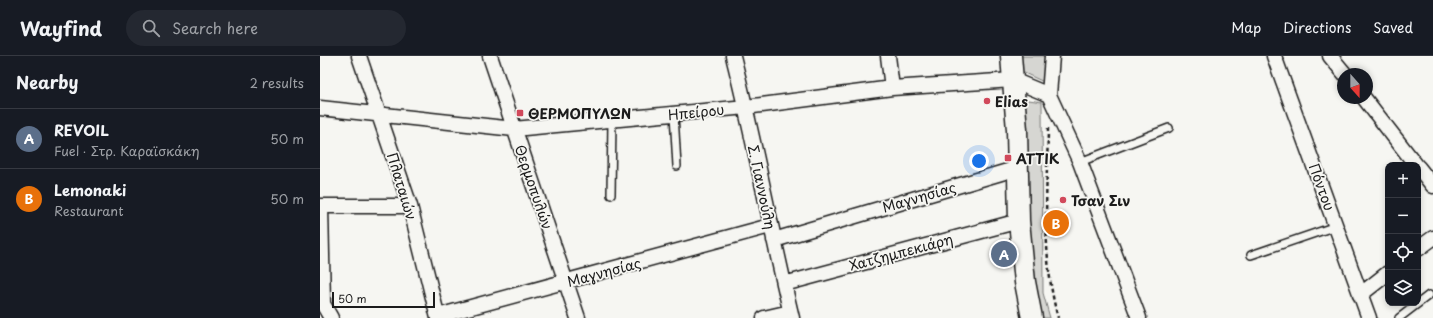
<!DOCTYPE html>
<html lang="en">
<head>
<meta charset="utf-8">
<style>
	body { margin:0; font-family:"Playpen Sans",sans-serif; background:#242831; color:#f1f3f6 }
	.controls { position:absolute; right:12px; bottom:12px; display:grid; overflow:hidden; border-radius:8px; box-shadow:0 2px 6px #0003 }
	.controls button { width:36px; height:36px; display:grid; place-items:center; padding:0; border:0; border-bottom:1px solid #363941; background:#171b24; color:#f1f3f6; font:20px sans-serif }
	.compass { position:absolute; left:1017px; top:12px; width:36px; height:36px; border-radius:50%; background:#171b24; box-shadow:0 2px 6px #0003; rotate:159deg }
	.scale { position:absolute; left:12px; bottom:10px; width:103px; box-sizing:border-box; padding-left:4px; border:2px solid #1c1c1c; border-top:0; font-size:11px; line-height:14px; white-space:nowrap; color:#1c1c1c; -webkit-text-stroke:3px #f6f6f2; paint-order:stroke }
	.you { position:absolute; left:659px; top:105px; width:14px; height:14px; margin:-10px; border:3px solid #fff; border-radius:50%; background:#1a73e8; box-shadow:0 0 0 6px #1a73e833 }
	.badge { display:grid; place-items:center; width:26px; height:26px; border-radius:50%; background:#d1495b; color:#fff; font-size:13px; font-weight:700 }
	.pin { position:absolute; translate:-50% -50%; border:2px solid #fff; box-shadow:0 1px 4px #0006 }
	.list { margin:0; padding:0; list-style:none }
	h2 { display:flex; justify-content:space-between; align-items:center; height:52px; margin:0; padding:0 16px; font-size:17px }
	h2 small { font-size:13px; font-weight:400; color:#9ea1a6 }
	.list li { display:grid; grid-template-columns:26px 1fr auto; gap:12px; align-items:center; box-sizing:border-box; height:60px; padding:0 16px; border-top:1px solid #363941 }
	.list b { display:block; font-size:15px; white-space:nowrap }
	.list p { margin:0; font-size:13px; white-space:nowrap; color:#9ea1a6 }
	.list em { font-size:13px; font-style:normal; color:#9ea1a6 }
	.icon { flex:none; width:22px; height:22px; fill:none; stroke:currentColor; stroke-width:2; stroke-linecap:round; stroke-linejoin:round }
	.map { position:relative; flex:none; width:1113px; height:262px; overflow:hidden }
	header { display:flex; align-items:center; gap:24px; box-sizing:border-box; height:56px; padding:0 20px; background:#171b24; border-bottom:1px solid #363941 }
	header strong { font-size:19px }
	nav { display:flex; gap:22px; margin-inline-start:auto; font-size:14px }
	.search { width:280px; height:36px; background:#242831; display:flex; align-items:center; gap:10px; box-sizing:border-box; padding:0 14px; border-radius:22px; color:#9ea1a6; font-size:15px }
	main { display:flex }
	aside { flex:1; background:#171b24 }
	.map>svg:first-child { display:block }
	.green { fill:#d6d6d2; stroke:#797977 }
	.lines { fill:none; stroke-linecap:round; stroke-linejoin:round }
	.service-casing { stroke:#1c1c1c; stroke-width:10 }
	.minor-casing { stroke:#1c1c1c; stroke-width:17 }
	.secondary-casing { stroke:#1c1c1c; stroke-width:23 }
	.path { stroke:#1c1c1c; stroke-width:2.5; stroke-dasharray:4 3; stroke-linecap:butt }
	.service { stroke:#f6f6f2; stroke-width:7 }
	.minor { stroke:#f6f6f2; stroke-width:14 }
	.secondary { stroke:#f6f6f2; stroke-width:20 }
	.poi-dot { fill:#d1495b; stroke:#f6f6f2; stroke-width:1.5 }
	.labels { text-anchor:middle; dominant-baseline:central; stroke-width:3.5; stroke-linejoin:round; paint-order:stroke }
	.poi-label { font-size:14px; font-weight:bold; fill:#1c1c1c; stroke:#f6f6f2; text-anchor:start }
	.street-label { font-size:14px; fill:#1c1c1c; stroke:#f6f6f2 }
</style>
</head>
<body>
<header>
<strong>Wayfind</strong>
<div class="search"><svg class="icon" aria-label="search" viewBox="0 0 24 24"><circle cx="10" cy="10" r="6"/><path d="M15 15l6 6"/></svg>Search here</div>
<nav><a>Map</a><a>Directions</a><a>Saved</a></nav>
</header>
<main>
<aside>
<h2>Nearby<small>2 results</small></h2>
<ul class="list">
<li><span class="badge" style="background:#5c6f8a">A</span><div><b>REVOIL</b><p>Fuel · Στρ. Καραϊσκάκη</p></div><em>50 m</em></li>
<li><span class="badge" style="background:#e8710a">B</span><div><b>Lemonaki</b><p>Restaurant</p></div><em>50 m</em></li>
</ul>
</aside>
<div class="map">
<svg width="1113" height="262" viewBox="0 0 1113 262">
	<rect width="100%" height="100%" fill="#f6f6f2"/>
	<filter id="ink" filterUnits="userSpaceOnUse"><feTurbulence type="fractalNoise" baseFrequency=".025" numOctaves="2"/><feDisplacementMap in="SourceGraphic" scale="8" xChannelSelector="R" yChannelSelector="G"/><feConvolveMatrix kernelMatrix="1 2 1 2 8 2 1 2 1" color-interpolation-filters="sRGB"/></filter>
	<g filter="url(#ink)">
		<path class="green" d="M 700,0 L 726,0 L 724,26 L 702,16 Z
			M 702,43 L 722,46 L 723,237 L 730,262 L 719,262 L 714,240 Z"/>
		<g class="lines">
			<g class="service-casing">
				<path id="service" d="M 354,58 L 357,110
					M 760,106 L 849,72
					M 291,139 L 292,64
					M 931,199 L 1016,170
					M 1079,262 L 1109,239"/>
			</g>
			<g class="minor-casing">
				<path id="minor" d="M 39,0 L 90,150 L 118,262
					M 170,0 L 258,262
					M 413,0 C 435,87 451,175 472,262
					M 568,0 L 572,32
					M 954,0 L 1049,262
					M 1010,0 L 1025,18
					M 729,39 L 732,0
					M 1044,42 L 1096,109
					M 0,52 L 194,73 L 426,51 L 572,32 L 693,24 L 729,39 L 760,106 L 819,262
					M 1098,111 L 1113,130
					M 0,150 L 90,150
					M 1,150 L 3,248 L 11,262
					M 454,184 L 698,112
					M 1098,193 L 1113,182
					M 464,228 L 699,165
					M 1040,239 L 1068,217
					M 118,260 L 450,170
					M 444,262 L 470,256"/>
			</g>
			<g class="secondary-casing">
				<path id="secondary" d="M 691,0 L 697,74 L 699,165 L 705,226 L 712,262"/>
			</g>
			<path class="path" d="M 728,72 C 727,134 721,201 738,262"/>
			<use href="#service" class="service"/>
			<use href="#minor" class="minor"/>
			<use href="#secondary" class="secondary"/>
		</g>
	</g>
	<g class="poi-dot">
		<circle cx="667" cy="45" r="4"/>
		<rect x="196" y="53" width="8" height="8" rx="2"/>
		<rect x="684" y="98" width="8" height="8" rx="2"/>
		<circle cx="743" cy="144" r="4"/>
	</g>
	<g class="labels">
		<g class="poi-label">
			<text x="675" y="45">Elias</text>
			<text x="208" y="57">ΘΕΡΜΟΠΥΛΏΝ</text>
			<text x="696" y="102">ΑΤΤΙΚ</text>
			<text x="751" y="144">Τσαν Σιν</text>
		</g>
		<g class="street-label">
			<text transform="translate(376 56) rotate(-6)">Ηπείρου</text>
			<text transform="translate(82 130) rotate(73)">Πλαταιών</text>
			<text transform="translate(214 131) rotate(71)">Θερμοπυλών</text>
			<text transform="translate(442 131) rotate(78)">Σ. Γιαννούλη</text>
			<text transform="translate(1002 131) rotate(70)">Πόντου</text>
			<text transform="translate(599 141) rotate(-16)">Μαγνησίας</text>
			<text transform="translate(581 196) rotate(-15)">Χατζημπεκιάρη</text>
			<text transform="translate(284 216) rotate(-15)">Μαγνησίας</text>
		</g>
	</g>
</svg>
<div class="controls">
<button>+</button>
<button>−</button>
<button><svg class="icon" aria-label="locate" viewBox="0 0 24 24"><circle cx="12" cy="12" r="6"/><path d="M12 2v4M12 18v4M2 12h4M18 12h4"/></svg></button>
<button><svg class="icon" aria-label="layers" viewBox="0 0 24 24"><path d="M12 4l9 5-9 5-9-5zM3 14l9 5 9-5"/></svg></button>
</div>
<svg class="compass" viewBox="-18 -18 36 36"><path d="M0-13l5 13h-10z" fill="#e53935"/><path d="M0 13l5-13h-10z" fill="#9ea1a6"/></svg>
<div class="scale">50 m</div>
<div class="you"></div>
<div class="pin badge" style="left:684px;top:198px;background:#5c6f8a">A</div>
<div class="pin badge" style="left:736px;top:167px;background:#e8710a">B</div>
</div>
</main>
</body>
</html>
